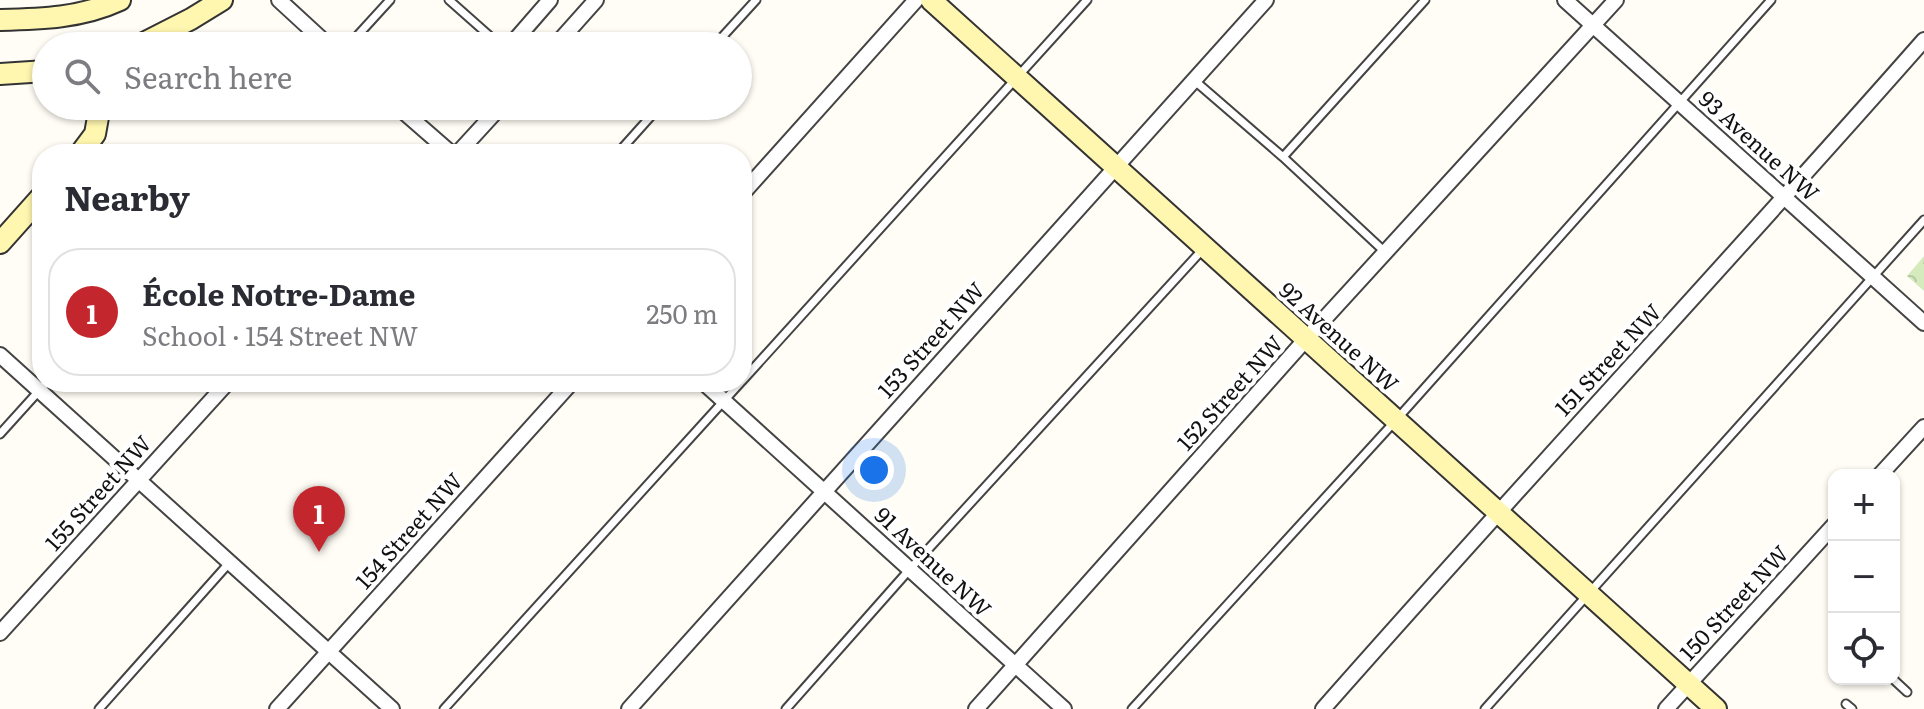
<!DOCTYPE html>
<html lang="en">
<head>
<meta charset="utf-8">
<style>
	body { margin:0; font-family:Literata,serif; background:#f7f7f7; color:#2b2b33 }
	.controls { position:absolute; right:24px; bottom:24px; display:grid; overflow:hidden; border-radius:16px; box-shadow:0 2px 6px #0004 }
	.controls button { width:72px; height:72px; display:grid; place-items:center; padding:0; border:0; border-bottom:2px solid #e1e1e2; background:#fff; color:#2b2b33; font:40px sans-serif }
	.you { position:absolute; left:874px; top:470px; width:28px; height:28px; margin:-20px; border:6px solid #fff; border-radius:50%; background:#1a73e8; box-shadow:0 0 0 12px #1a73e833 }
	.badge { display:grid; place-items:center; width:52px; height:52px; border-radius:50%; background:#c4262e; color:#fff; font-size:26px; font-weight:700 }
	.pin { position:absolute; translate:-50% -66px; filter:drop-shadow(0 2px 4px #0008) }
	.pin::after { content:''; position:absolute; top:42px; width:28px; height:24px; background:inherit; clip-path:polygon(0 0,100% 0,50% 100%) }
	.list { margin:0; padding:0; list-style:none }
	h2 { display:flex; justify-content:space-between; align-items:center; height:104px; margin:0; padding:0 32px; font-size:34px }
	h2 small { font-size:26px; font-weight:400; color:#7c7c81 }
	.list li { display:grid; grid-template-columns:52px 1fr auto; gap:24px; align-items:center; box-sizing:border-box; height:128px; margin:0 16px 16px; padding:0 16px; border:2px solid #e1e1e2; border-radius:32px }
	.list b { display:block; font-size:30px; white-space:nowrap }
	.list p { margin:0; font-size:26px; white-space:nowrap; color:#7c7c81 }
	.list em { font-size:26px; font-style:normal; color:#7c7c81 }
	.icon { flex:none; width:44px; height:44px; fill:none; stroke:currentColor; stroke-width:2; stroke-linecap:round; stroke-linejoin:round }
	.map { position:relative; flex:none; width:1924px; height:709px; overflow:hidden }
	.search { position:absolute; background:#fff; box-shadow:0 2px 6px #0004; left:32px; top:32px; width:720px; height:88px; display:flex; align-items:center; gap:20px; box-sizing:border-box; padding:0 28px; border-radius:44px; color:#7c7c81; font-size:30px }
	.panel { position:absolute; background:#fff; box-shadow:0 2px 6px #0004; left:32px; top:144px; width:720px; height:248px; border-radius:32px }
	.map>svg:first-child { display:block }
	.park { fill:url(#park-crowns) }
	.lines { fill:none; stroke-linecap:round; stroke-linejoin:round }
	.lane-casing { stroke:#444; stroke-width:11 }
	.street-casing { stroke:#444; stroke-width:18 }
	.secondary-casing { stroke:#333; stroke-width:24 }
	.lane { stroke:#fff; stroke-width:7 }
	.street { stroke:#fff; stroke-width:14 }
	.secondary { stroke:#fff6b0; stroke-width:20 }
	.labels { text-anchor:middle; dominant-baseline:central; stroke-width:8; stroke-linejoin:round; paint-order:stroke }
	.street-label { font-size:22px; fill:#111; stroke:#fff }
</style>
</head>
<body>
<div class="map">
<svg width="1924" height="709" viewBox="0 0 1924 709">
	<defs>
		<pattern id="park-crowns" width="20" height="18" patternUnits="userSpaceOnUse" patternTransform="scale(2)"><rect width="20" height="18" fill="#d5ebbd"/><path d="M2 6a3 3 0 1 1 6 0M12 15a3 3 0 1 1 6 0" fill="none" stroke="#b6c8a1"/></pattern>
	</defs>
	<rect width="100%" height="100%" fill="#fffdf5"/>
	<path class="park" d="M 1924,256 L 1924,291 L 1907,276 Z"/>
	<g class="lines">
		<g class="lane-casing">
			<path id="lane" d="M 449,0 L 501,46
				M 348,46 L 390,0
				M 714,46 L 756,0
				M 1195,81 L 1283,157 L 1385,252
				M 617,154 L 660,106
				M 1283,157 L 1425,0
				M 742,381 L 1087,0
				M 0,434 L 47,382
				M 1893,679 L 1907,692
				M 1846,704 L 1852,709
				M 99,709 L 230,562
				M 444,709 L 741,382
				M 786,709 L 910,569 L 1204,248
				M 1132,709 L 1397,419 L 1771,0
				M 1485,709 L 1924,220"/>
		</g>
		<g class="street-casing">
			<path id="street" d="M 279,0 L 329,46
				M 1565,0 L 1924,323
				M 510,46 L 550,0
				M 555,46 L 596,0
				M 397,106 L 452,154
				M 457,154 L 501,106
				M 742,194 L 916,0
				M 0,355 L 392,709
				M 703,382 L 1064,709
				M 1880,475 L 1924,427
				M 0,633 L 228,382
				M 277,709 L 572,382
				M 629,709 L 1266,0
				M 976,709 L 1306,339 L 1616,0
				M 1323,709 C 1521,484 1726,265 1924,40
				M 1666,709 L 1834,525"/>
		</g>
		<g class="secondary-casing">
			<path id="secondary" d="M 931,0 L 1716,709
				M 0,20 C 42,19 81,18 120,0
				M 138,46 L 191,19 L 222,0
				M 0,74 L 46,71
				M 80,154 L 95,134 L 100,106
				M 0,243 L 42,196"/>
		</g>
		<use href="#lane" class="lane"/>
		<use href="#street" class="street"/>
		<use href="#secondary" class="secondary"/>
	</g>
	<g class="labels">
		<g class="street-label">
			<text transform="translate(1760 145) rotate(42)">93 Avenue NW</text>
			<text transform="translate(1340 336) rotate(42)">92 Avenue NW</text>
			<text transform="translate(930 339) rotate(-48)">153 Street NW</text>
			<text transform="translate(1607 359) rotate(-47)">151 Street NW</text>
			<text transform="translate(1229 392) rotate(-48)">152 Street NW</text>
			<text transform="translate(97 492) rotate(-48)">155 Street NW</text>
			<text transform="translate(408 530) rotate(-48)">154 Street NW</text>
			<text transform="translate(934 561) rotate(43)">91 Avenue NW</text>
			<text transform="translate(1733 602) rotate(-47)">150 Street NW</text>
		</g>
	</g>
</svg>
<div class="controls">
<button>+</button>
<button>−</button>
<button><svg class="icon" aria-label="locate" viewBox="0 0 24 24"><circle cx="12" cy="12" r="6"/><path d="M12 2v4M12 18v4M2 12h4M18 12h4"/></svg></button>
</div>
<div class="you"></div>
<div class="pin badge" style="left:319px;top:552px">1</div>
<div class="search"><svg class="icon" aria-label="search" viewBox="0 0 24 24"><circle cx="10" cy="10" r="6"/><path d="M15 15l6 6"/></svg>Search here</div>
<section class="panel">
<h2>Nearby<small></small></h2>
<ul class="list">
<li><span class="badge">1</span><div><b>École Notre-Dame</b><p>School · 154 Street NW</p></div><em>250 m</em></li>
</ul>
</section>
</div>
</body>
</html>
